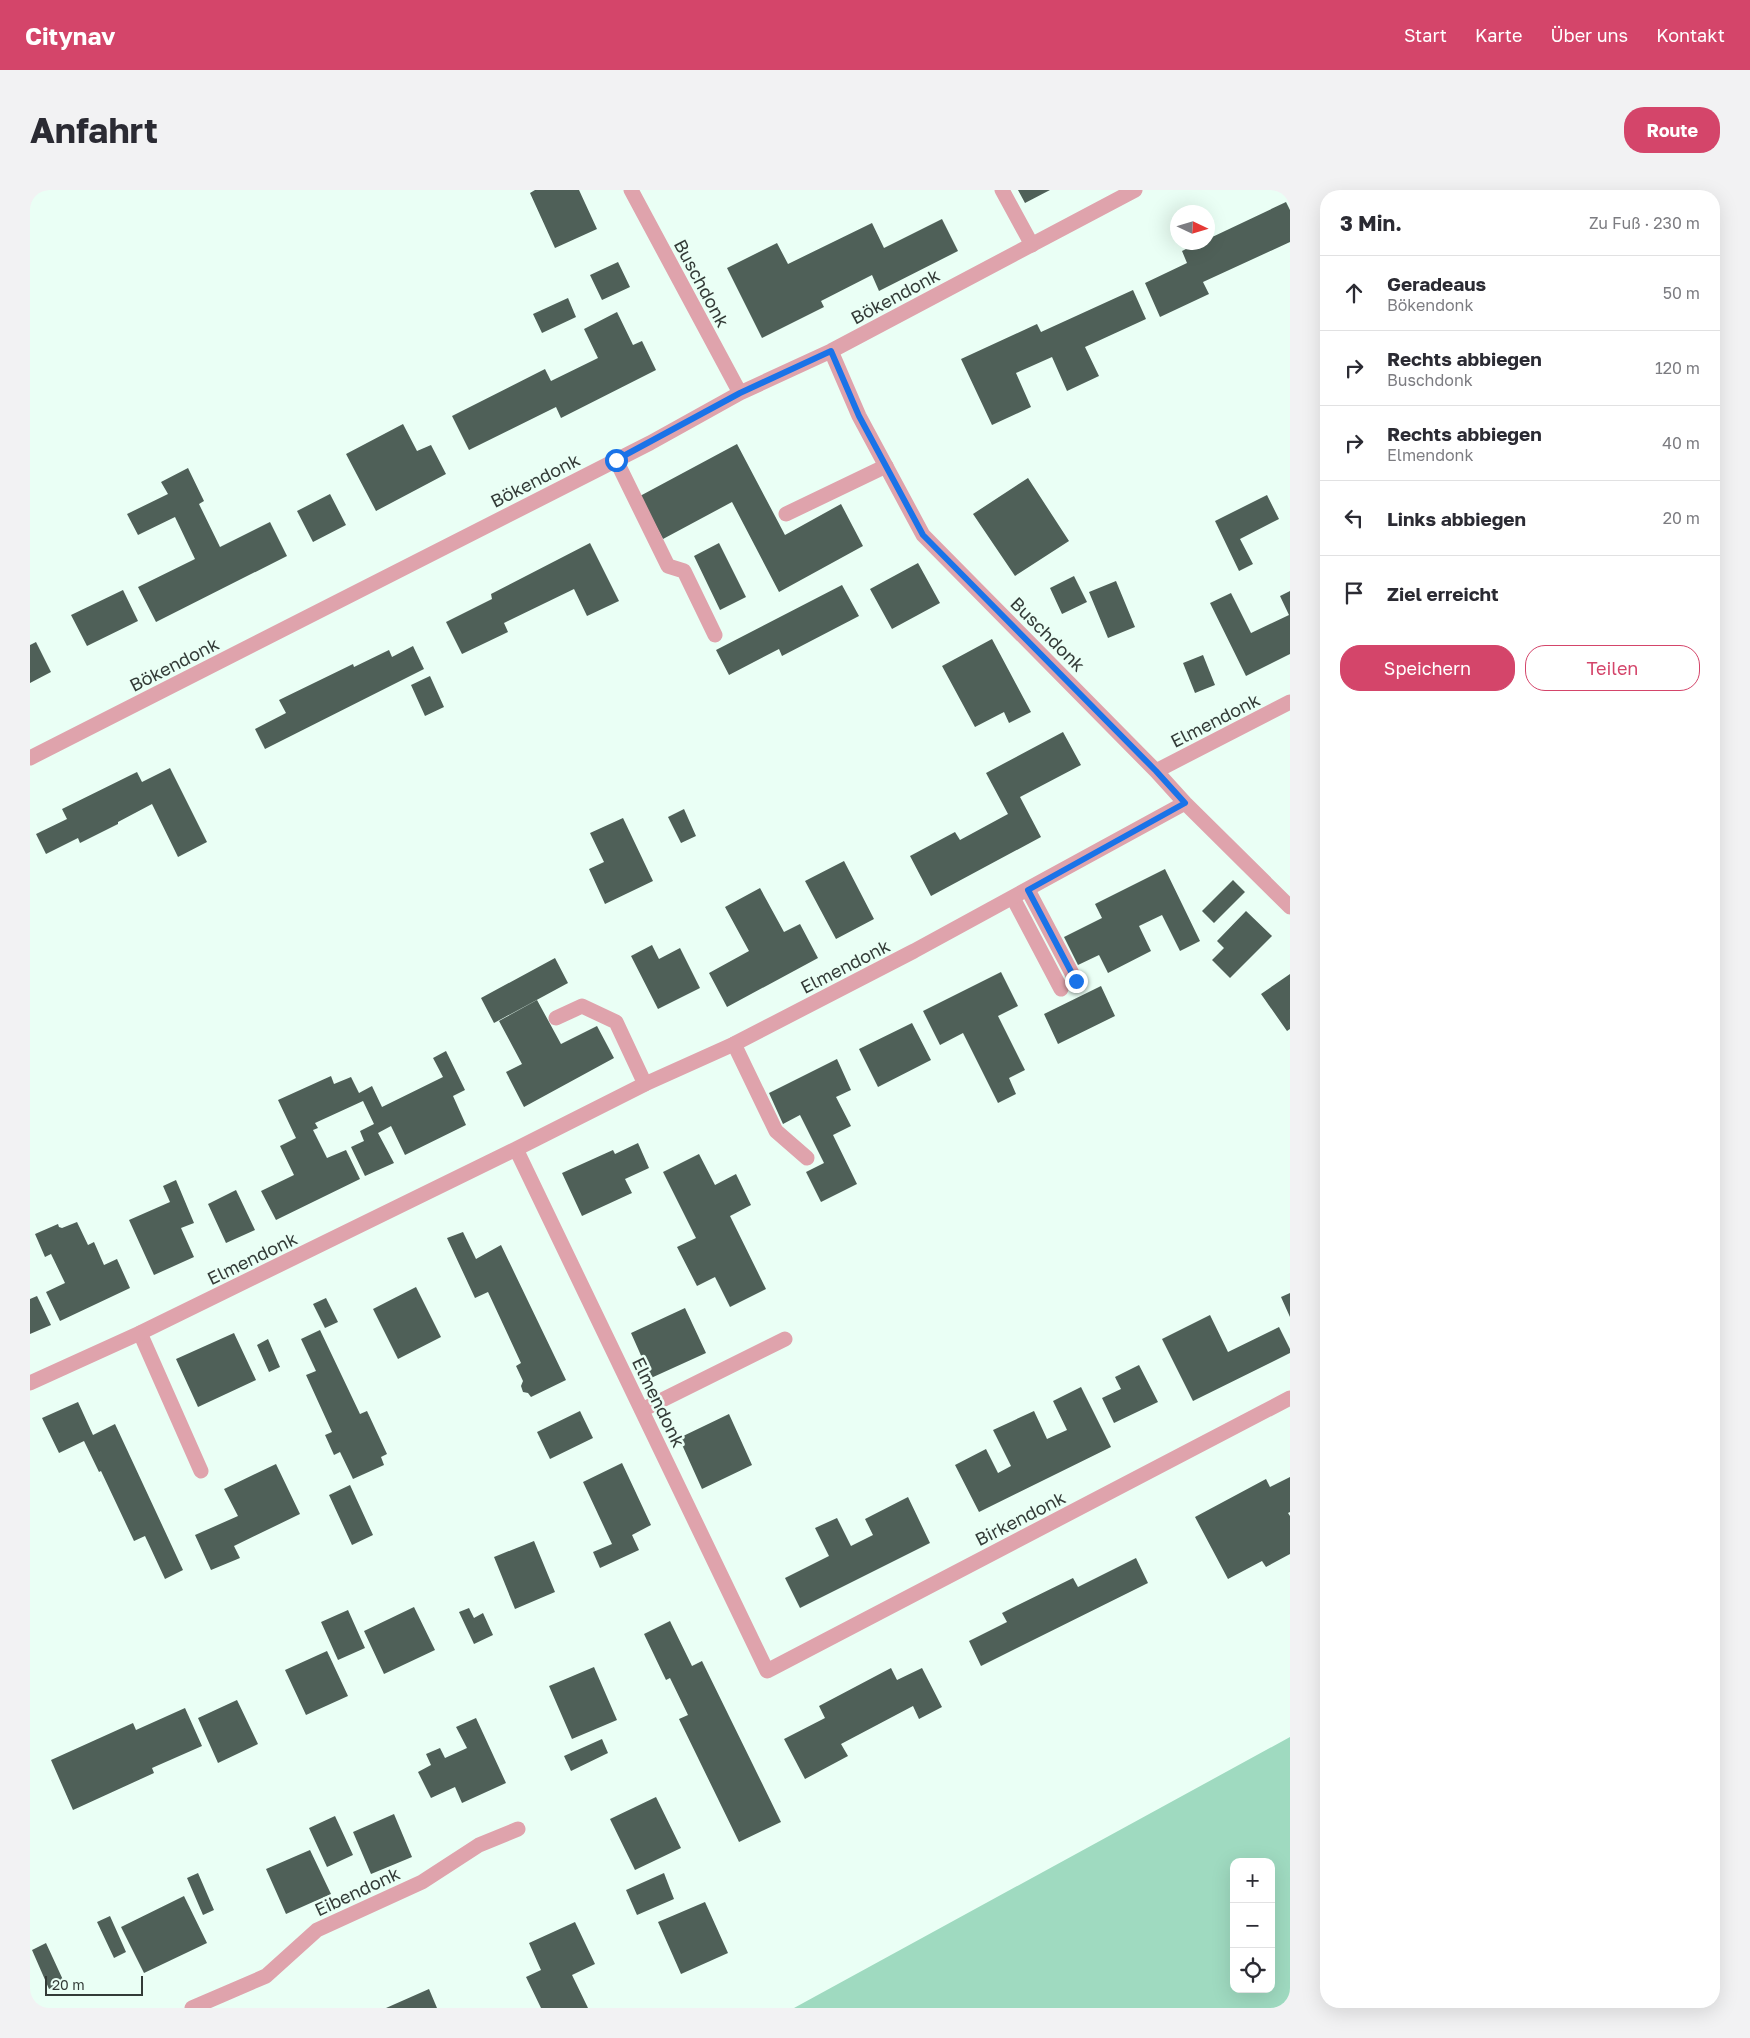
<!DOCTYPE html>
<html lang="de">
<head>
<meta charset="utf-8">
<style>
	body { margin:0; font-family:"Golos Text",sans-serif; background:#f2f2f3; color:#2b2b33 }
	.controls { position:absolute; right:15px; bottom:15px; display:grid; overflow:hidden; border-radius:10px; box-shadow:0 5px 20px #0002 }
	.controls button { width:45px; height:45px; display:grid; place-items:center; padding:0; border:0; border-bottom:1px solid #e1e1e2; background:#fff; color:#2b2b33; font:25px sans-serif }
	.compass { position:absolute; left:1140px; top:15px; width:45px; height:45px; border-radius:50%; background:#fff; box-shadow:0 5px 20px #0002; rotate:94deg }
	.scale { position:absolute; left:15px; bottom:12px; width:98px; box-sizing:border-box; padding-left:5px; border:2px solid #333b37; border-top:0; font-size:14px; line-height:18px; white-space:nowrap; color:#333b37; -webkit-text-stroke:4px #eafff5; paint-order:stroke }
	.stop { position:absolute; width:15px; height:15px; margin:-11px; border:4px solid #1a73e8; border-radius:50%; background:#fff }
	.stop.end { background:#1a73e8; border-color:#fff; box-shadow:0 1px 5px #0008 }
	.list { margin:0; padding:0; list-style:none }
	h2 { display:flex; justify-content:space-between; align-items:center; height:65px; margin:0; padding:0 20px; font-size:21px }
	h2 small { font-size:16px; font-weight:400; color:#7c7c81 }
	.list li { display:grid; grid-template-columns:32px 1fr auto; gap:15px; align-items:center; box-sizing:border-box; height:75px; padding:0 20px; border-top:1px solid #e1e1e2 }
	.list b { display:block; font-size:19px; white-space:nowrap }
	.list p { margin:0; font-size:16px; white-space:nowrap; color:#7c7c81 }
	.list em { font-size:16px; font-style:normal; color:#7c7c81 }
	.actions { display:flex; gap:10px; padding:15px 20px }
	.actions a { flex:1; padding:11px 0; border:1px solid #d4456a; border-radius:20px; text-align:center; font-size:18px; color:#d4456a }
	.actions .main { background:#d4456a; color:#fff }
	.icon { flex:none; width:28px; height:28px; fill:none; stroke:currentColor; stroke-width:2; stroke-linecap:round; stroke-linejoin:round }
	.map { position:relative; flex:none; width:1260px; height:1818px; overflow:hidden; border-radius:20px }
	header { display:flex; align-items:center; gap:30px; box-sizing:border-box; height:70px; padding:0 25px; background:#d4456a; color:#fff }
	header strong { font-size:24px }
	nav { display:flex; gap:28px; margin-inline-start:auto; font-size:18px }
	.intro { display:flex; align-items:center; justify-content:space-between; box-sizing:border-box; height:120px; padding:0 30px }
	h1 { margin:0; font-size:35px }
	.button { padding:12px 22px; border-radius:20px; background:#d4456a; color:#fff; font-size:18px; font-weight:700 }
	main { display:flex; gap:30px; padding:0 30px }
	aside { flex:1; background:#fff; border-radius:20px; box-shadow:0 5px 20px #0002 }
	.map>svg:first-child { display:block }
	.green { fill:#9fdac0; fill-rule:evenodd }
	.building { fill:#4f6058 }
	.lines { fill:none; stroke-linecap:round; stroke-linejoin:round }
	.lane { stroke:#dfa3ac; stroke-width:15 }
	.street { stroke:#dfa3ac; stroke-width:15 }
	.route { stroke:#1a73e8; stroke-width:6 }
	.labels { text-anchor:middle; dominant-baseline:central; stroke-width:5; stroke-linejoin:round; paint-order:stroke }
	.street-label { font-size:18px; fill:#333b37; stroke:#eafff5 }
</style>
</head>
<body>
<header>
<strong>Citynav</strong>
<nav><a>Start</a><a>Karte</a><a>Über uns</a><a>Kontakt</a></nav>
</header>
<div class="intro"><h1>Anfahrt</h1><a class="button">Route</a></div>
<main>
<div class="map">
<svg width="1260" height="1818" viewBox="0 0 1260 1818">
	<rect width="100%" height="100%" fill="#eafff5"/>
	<path class="green" d="M 1260,1547 L 1260,1818 L 764,1818 ZM 1204,1672 L 1241,1672 L 1241,1799 L 1204,1799 Z"/>
	<path class="building" d="M 505,0 L 549,0 L 567,39 L 525,58 L 500,3 Z
		M 988,0 L 1020,0 L 995,13 Z
		M 1256,12 L 1260,20 L 1260,52 L 1173,92 L 1179,104 L 1130,127 L 1115,93 L 1157,73 L 1152,61 L 1170,52 L 1178,52 L 1178,49 Z
		M 912,29 L 928,61 L 849,101 L 842,85 L 791,111 L 794,117 L 732,148 L 697,78 L 747,53 L 758,74 L 842,33 L 854,58 Z
		M 588,72 L 600,97 L 572,110 L 560,85 Z
		M 1103,100 L 1116,129 L 1055,157 L 1069,186 L 1037,201 L 1022,167 L 986,183 L 1001,217 L 962,235 L 931,169 L 1007,134 L 1011,142 Z
		M 538,108 L 546,127 L 512,143 L 503,124 Z
		M 587,122 L 603,155 L 612,151 L 626,180 L 531,228 L 526,217 L 439,260 L 422,226 L 515,179 L 521,191 L 568,168 L 554,139 Z
		M 373,234 L 387,261 L 401,255 L 416,284 L 346,321 L 316,264 Z
		M 707,254 L 755,345 L 811,314 L 833,356 L 749,402 L 702,312 L 633,349 L 610,306 Z
		M 158,278 L 174,311 L 169,314 L 190,357 L 240,332 L 257,366 L 126,432 L 108,397 L 165,369 L 145,327 L 108,345 L 97,324 L 138,304 L 131,292 Z
		M 998,288 L 1039,351 L 985,386 L 943,324 Z
		M 300,304 L 316,335 L 283,352 L 267,321 Z
		M 1237,305 L 1249,329 L 1210,349 L 1223,374 L 1209,381 L 1185,331 Z
		M 560,353 L 589,411 L 557,426 L 544,399 L 474,433 L 478,442 L 432,464 L 416,432 L 462,409 L 461,404 Z
		M 689,353 L 716,407 L 690,420 L 664,366 Z
		M 888,373 L 910,413 L 862,439 L 840,399 Z
		M 1044,386 L 1057,412 L 1032,424 L 1020,398 Z
		M 1086,391 L 1105,437 L 1078,448 L 1059,402 Z
		M 812,395 L 829,426 L 752,466 L 749,459 L 699,485 L 686,460 Z
		M 93,400 L 108,431 L 57,456 L 41,425 Z
		M 1260,401 L 1260,464 L 1216,486 L 1180,413 L 1201,403 L 1221,443 L 1259,425 L 1250,406 Z
		M 962,449 L 1001,522 L 979,533 L 974,522 L 945,537 L 912,476 Z
		M 6,452 L 21,482 L 0,493 L 0,455 Z
		M 383,456 L 394,479 L 235,559 L 225,539 L 256,523 L 249,510 L 323,474 L 324,477 L 359,460 L 362,467 Z
		M 1173,465 L 1185,495 L 1165,503 L 1153,473 Z
		M 400,486 L 414,517 L 395,526 L 381,495 Z
		M 1033,542 L 1051,575 L 990,607 L 1011,647 L 901,706 L 880,666 L 925,642 L 930,650 L 978,624 L 956,583 Z
		M 140,578 L 177,652 L 148,667 L 122,614 L 88,632 L 88,634 L 50,653 L 48,648 L 16,664 L 6,644 L 37,629 L 32,619 L 107,582 L 112,592 Z
		M 654,619 L 666,646 L 651,653 L 638,627 Z
		M 593,628 L 623,691 L 575,714 L 559,679 L 574,672 L 560,643 Z
		M 814,671 L 844,729 L 806,749 L 775,691 Z
		M 1135,679 L 1170,751 L 1150,761 L 1132,725 L 1109,736 L 1121,761 L 1078,783 L 1069,765 L 1048,775 L 1034,747 L 1072,728 L 1065,714 Z
		M 1203,690 L 1215,702 L 1184,733 L 1172,721 Z
		M 730,698 L 754,742 L 770,734 L 788,768 L 697,817 L 679,783 L 719,761 L 695,717 Z
		M 1216,721 L 1242,746 L 1200,788 L 1182,770 L 1194,758 L 1187,751 Z
		M 622,755 L 629,769 L 650,758 L 670,798 L 628,819 L 601,766 Z
		M 525,768 L 538,793 L 464,833 L 451,808 Z
		M 971,782 L 988,816 L 968,826 L 995,880 L 979,888 L 986,904 L 968,913 L 933,843 L 910,855 L 893,821 Z
		M 1260,784 L 1260,839 L 1257,841 L 1231,804 Z
		M 1071,796 L 1085,826 L 1028,854 L 1014,824 Z
		M 507,810 L 531,854 L 567,836 L 584,868 L 494,917 L 476,882 L 492,874 L 469,831 Z
		M 882,833 L 901,870 L 848,897 L 829,859 Z
		M 416,861 L 435,900 L 423,906 L 436,935 L 375,965 L 361,936 L 348,943 L 364,973 L 335,986 L 321,957 L 334,951 L 330,941 L 344,934 L 333,911 L 285,933 L 288,938 L 283,940 L 297,968 L 316,960 L 330,989 L 246,1030 L 231,1001 L 264,985 L 250,956 L 266,948 L 248,910 L 301,886 L 304,894 L 321,887 L 329,903 L 342,896 L 352,917 L 413,887 L 403,868 Z
		M 807,869 L 821,900 L 806,907 L 821,936 L 803,945 L 827,994 L 791,1012 L 776,982 L 794,973 L 770,925 L 753,934 L 739,903 Z
		M 608,953 L 619,978 L 595,989 L 602,1003 L 552,1026 L 532,983 L 583,960 L 585,964 Z
		M 669,964 L 685,995 L 706,984 L 721,1015 L 700,1026 L 736,1099 L 700,1117 L 685,1087 L 667,1096 L 647,1057 L 666,1048 L 633,982 Z
		M 146,990 L 164,1033 L 151,1038 L 164,1067 L 124,1085 L 99,1030 L 140,1012 L 133,996 Z
		M 206,1000 L 225,1040 L 196,1053 L 178,1014 Z
		M 47,1032 L 58,1055 L 64,1052 L 74,1075 L 87,1069 L 100,1098 L 30,1131 L 16,1102 L 35,1093 L 21,1064 L 15,1067 L 5,1044 L 28,1034 L 29,1037 L 32,1038 Z
		M 433,1042 L 446,1069 L 471,1055 L 536,1190 L 501,1207 L 498,1203 L 493,1202 L 491,1196 L 493,1191 L 486,1176 L 491,1173 L 458,1102 L 445,1108 L 417,1048 Z
		M 386,1097 L 411,1147 L 368,1169 L 343,1119 Z
		M 1260,1103 L 1260,1127 L 1251,1107 Z
		M 7,1106 L 21,1135 L 0,1144 L 0,1109 Z
		M 296,1108 L 308,1132 L 295,1138 L 283,1114 Z
		M 655,1118 L 676,1163 L 621,1188 L 601,1143 Z
		M 1180,1125 L 1198,1162 L 1249,1137 L 1260,1159 L 1260,1163 L 1163,1211 L 1132,1149 Z
		M 290,1140 L 330,1224 L 337,1221 L 357,1264 L 351,1267 L 354,1275 L 323,1289 L 310,1262 L 304,1265 L 295,1245 L 302,1242 L 276,1185 L 286,1181 L 271,1149 Z
		M 204,1143 L 226,1190 L 168,1217 L 146,1169 Z
		M 238,1149 L 250,1177 L 239,1182 L 227,1155 Z
		M 1109,1175 L 1128,1212 L 1084,1233 L 1072,1208 L 1091,1199 L 1085,1187 Z
		M 1051,1197 L 1081,1257 L 949,1322 L 925,1275 L 956,1259 L 968,1283 L 981,1276 L 963,1240 L 1004,1221 L 1017,1249 L 1037,1240 L 1023,1211 Z
		M 48,1212 L 63,1245 L 85,1234 L 153,1380 L 135,1389 L 115,1346 L 104,1351 L 71,1281 L 69,1282 L 54,1251 L 29,1263 L 12,1228 Z
		M 550,1221 L 563,1248 L 520,1269 L 507,1242 Z
		M 699,1224 L 722,1275 L 672,1299 L 649,1248 Z
		M 592,1273 L 621,1335 L 602,1345 L 609,1360 L 570,1378 L 563,1362 L 582,1354 L 553,1292 Z
		M 246,1274 L 270,1324 L 204,1356 L 210,1368 L 181,1380 L 165,1345 L 208,1326 L 194,1299 Z
		M 1260,1287 L 1260,1322 L 1258,1323 L 1260,1326 L 1260,1364 L 1236,1377 L 1232,1371 L 1198,1389 L 1165,1327 L 1236,1289 L 1240,1297 Z
		M 320,1295 L 343,1345 L 322,1355 L 299,1305 Z
		M 878,1307 L 900,1353 L 770,1418 L 755,1388 L 799,1366 L 785,1338 L 807,1328 L 821,1356 L 843,1345 L 835,1329 Z
		M 504,1351 L 525,1402 L 485,1419 L 464,1367 Z
		M 1106,1368 L 1118,1393 L 951,1476 L 939,1451 L 977,1432 L 972,1423 L 1043,1388 L 1048,1397 Z
		M 384,1417 L 405,1460 L 354,1484 L 334,1441 Z
		M 439,1418 L 444,1428 L 453,1423 L 463,1445 L 444,1454 L 429,1422 Z
		M 318,1420 L 335,1458 L 308,1470 L 291,1432 Z
		M 640,1431 L 662,1476 L 672,1471 L 751,1632 L 709,1652 L 649,1529 L 658,1525 L 640,1488 L 636,1490 L 614,1444 Z
		M 297,1461 L 318,1506 L 276,1525 L 255,1480 Z
		M 564,1477 L 587,1530 L 542,1549 L 519,1496 Z
		M 861,1478 L 867,1490 L 892,1478 L 912,1517 L 889,1529 L 883,1516 L 811,1554 L 818,1566 L 775,1589 L 754,1549 L 795,1528 L 789,1516 Z
		M 207,1510 L 228,1554 L 188,1573 L 168,1528 Z
		M 155,1518 L 172,1556 L 122,1578 L 124,1583 L 43,1620 L 21,1570 L 103,1533 L 106,1540 Z
		M 446,1528 L 476,1593 L 432,1613 L 425,1597 L 401,1608 L 388,1582 L 401,1575 L 396,1564 L 410,1558 L 415,1568 L 437,1558 L 426,1537 Z
		M 572,1549 L 578,1563 L 541,1581 L 534,1566 Z
		M 626,1607 L 651,1658 L 605,1680 L 580,1629 Z
		M 364,1624 L 382,1667 L 341,1684 L 323,1642 Z
		M 305,1626 L 323,1665 L 297,1677 L 279,1638 Z
		M 280,1660 L 301,1704 L 256,1724 L 236,1679 Z
		M 168,1683 L 184,1720 L 173,1725 L 157,1688 Z
		M 634,1683 L 644,1709 L 607,1725 L 596,1700 Z
		M 154,1706 L 177,1753 L 114,1783 L 91,1737 Z
		M 675,1712 L 698,1763 L 651,1784 L 628,1732 Z
		M 80,1726 L 96,1762 L 84,1768 L 67,1732 Z
		M 545,1732 L 565,1774 L 542,1785 L 558,1818 L 511,1818 L 496,1787 L 511,1780 L 499,1753 Z
		M 16,1753 L 34,1792 L 19,1799 L 2,1760 Z
		M 399,1799 L 407,1818 L 356,1818 Z"/>
	<g class="lines">
		<path class="lane" d="M 972,0 L 1002,55
			M 586,270 L 638,376 L 654,381 L 685,445
			M 756,324 L 856,276
			M 998,700 L 1046,791
			M 983,708 L 1031,799
			M 526,828 L 552,816 L 586,832 L 615,894
			M 704,854 L 746,941 L 777,968
			M 110,1143 L 171,1281
			M 612,1220 L 755,1149"/>
		<path class="street" d="M 601,0 L 710,203
			M 801,161 L 829,226 L 893,345 L 1126,581 L 1155,613 L 1260,717
			M 0,568 L 620,253 L 710,203 L 801,161 L 1105,0
			M 1126,581 L 1260,512
			M 486,959 L 615,894 L 704,854 L 884,761 L 1155,613
			M 0,1193 L 110,1143 L 486,959 L 737,1481 L 1260,1208
			M 162,1818 L 236,1786 L 287,1740 L 392,1692 L 449,1655 L 488,1639"/>
	</g>
	<g class="lines">
		<path class="route" d="M 586,270 L 710,203 L 801,161 L 829,226 L 893,345 L 1126,581 L 1155,613 L 998,700 L 1046,791"/>
	</g>
	<g class="labels">
		<g class="street-label">
			<text transform="translate(672 93) rotate(62)">Buschdonk</text>
			<text transform="translate(865 106) rotate(-28)">Bökendonk</text>
			<text transform="translate(505 290) rotate(-27)">Bökendonk</text>
			<text transform="translate(1018 444) rotate(45)">Buschdonk</text>
			<text transform="translate(144 474) rotate(-27)">Bökendonk</text>
			<text transform="translate(1185 530) rotate(-27)">Elmendonk</text>
			<text transform="translate(815 776) rotate(-27)">Elmendonk</text>
			<text transform="translate(222 1068) rotate(-26)">Elmendonk</text>
			<text transform="translate(629 1212) rotate(64)">Elmendonk</text>
			<text transform="translate(990 1328) rotate(-27)">Birkendonk</text>
			<text transform="translate(327 1701) rotate(-25)">Eibendonk</text>
		</g>
	</g>
</svg>
<div class="controls">
<button>+</button>
<button>−</button>
<button><svg class="icon" aria-label="locate" viewBox="0 0 24 24"><circle cx="12" cy="12" r="6"/><path d="M12 2v4M12 18v4M2 12h4M18 12h4"/></svg></button>
</div>
<svg class="compass" viewBox="-18 -18 36 36"><path d="M0-13l5 13h-10z" fill="#e53935"/><path d="M0 13l5-13h-10z" fill="#7c7c81"/></svg>
<div class="scale">20 m</div>
<div class="stop" style="left:586px;top:270px"></div>
<div class="stop end" style="left:1046px;top:791px"></div>
</div>
<aside>
<h2>3 Min.<small>Zu Fuß · 230 m</small></h2>
<ul class="list">
<li><svg class="icon" aria-label="ahead" viewBox="0 0 24 24"><path d="M12 20V5M6 11l6-6 6 6"/></svg><div><b>Geradeaus</b><p>Bökendonk</p></div><em>50 m</em></li>
<li><svg class="icon" aria-label="right" viewBox="0 0 24 24"><path d="M7 20v-9h11M14 6l5 5-5 5"/></svg><div><b>Rechts abbiegen</b><p>Buschdonk</p></div><em>120 m</em></li>
<li><svg class="icon" aria-label="right" viewBox="0 0 24 24"><path d="M7 20v-9h11M14 6l5 5-5 5"/></svg><div><b>Rechts abbiegen</b><p>Elmendonk</p></div><em>40 m</em></li>
<li><svg class="icon" aria-label="left" viewBox="0 0 24 24"><path d="M17 20v-9H6M10 6l-5 5 5 5"/></svg><div><b>Links abbiegen</b></div><em>20 m</em></li>
<li><svg class="icon" aria-label="arrive" viewBox="0 0 24 24"><path d="M6 21V4h12l-3 4 3 4H6"/></svg><div><b>Ziel erreicht</b></div></li>
</ul>
<div class="actions"><a class="main">Speichern</a><a>Teilen</a></div>
</aside>
</main>
</body>
</html>
